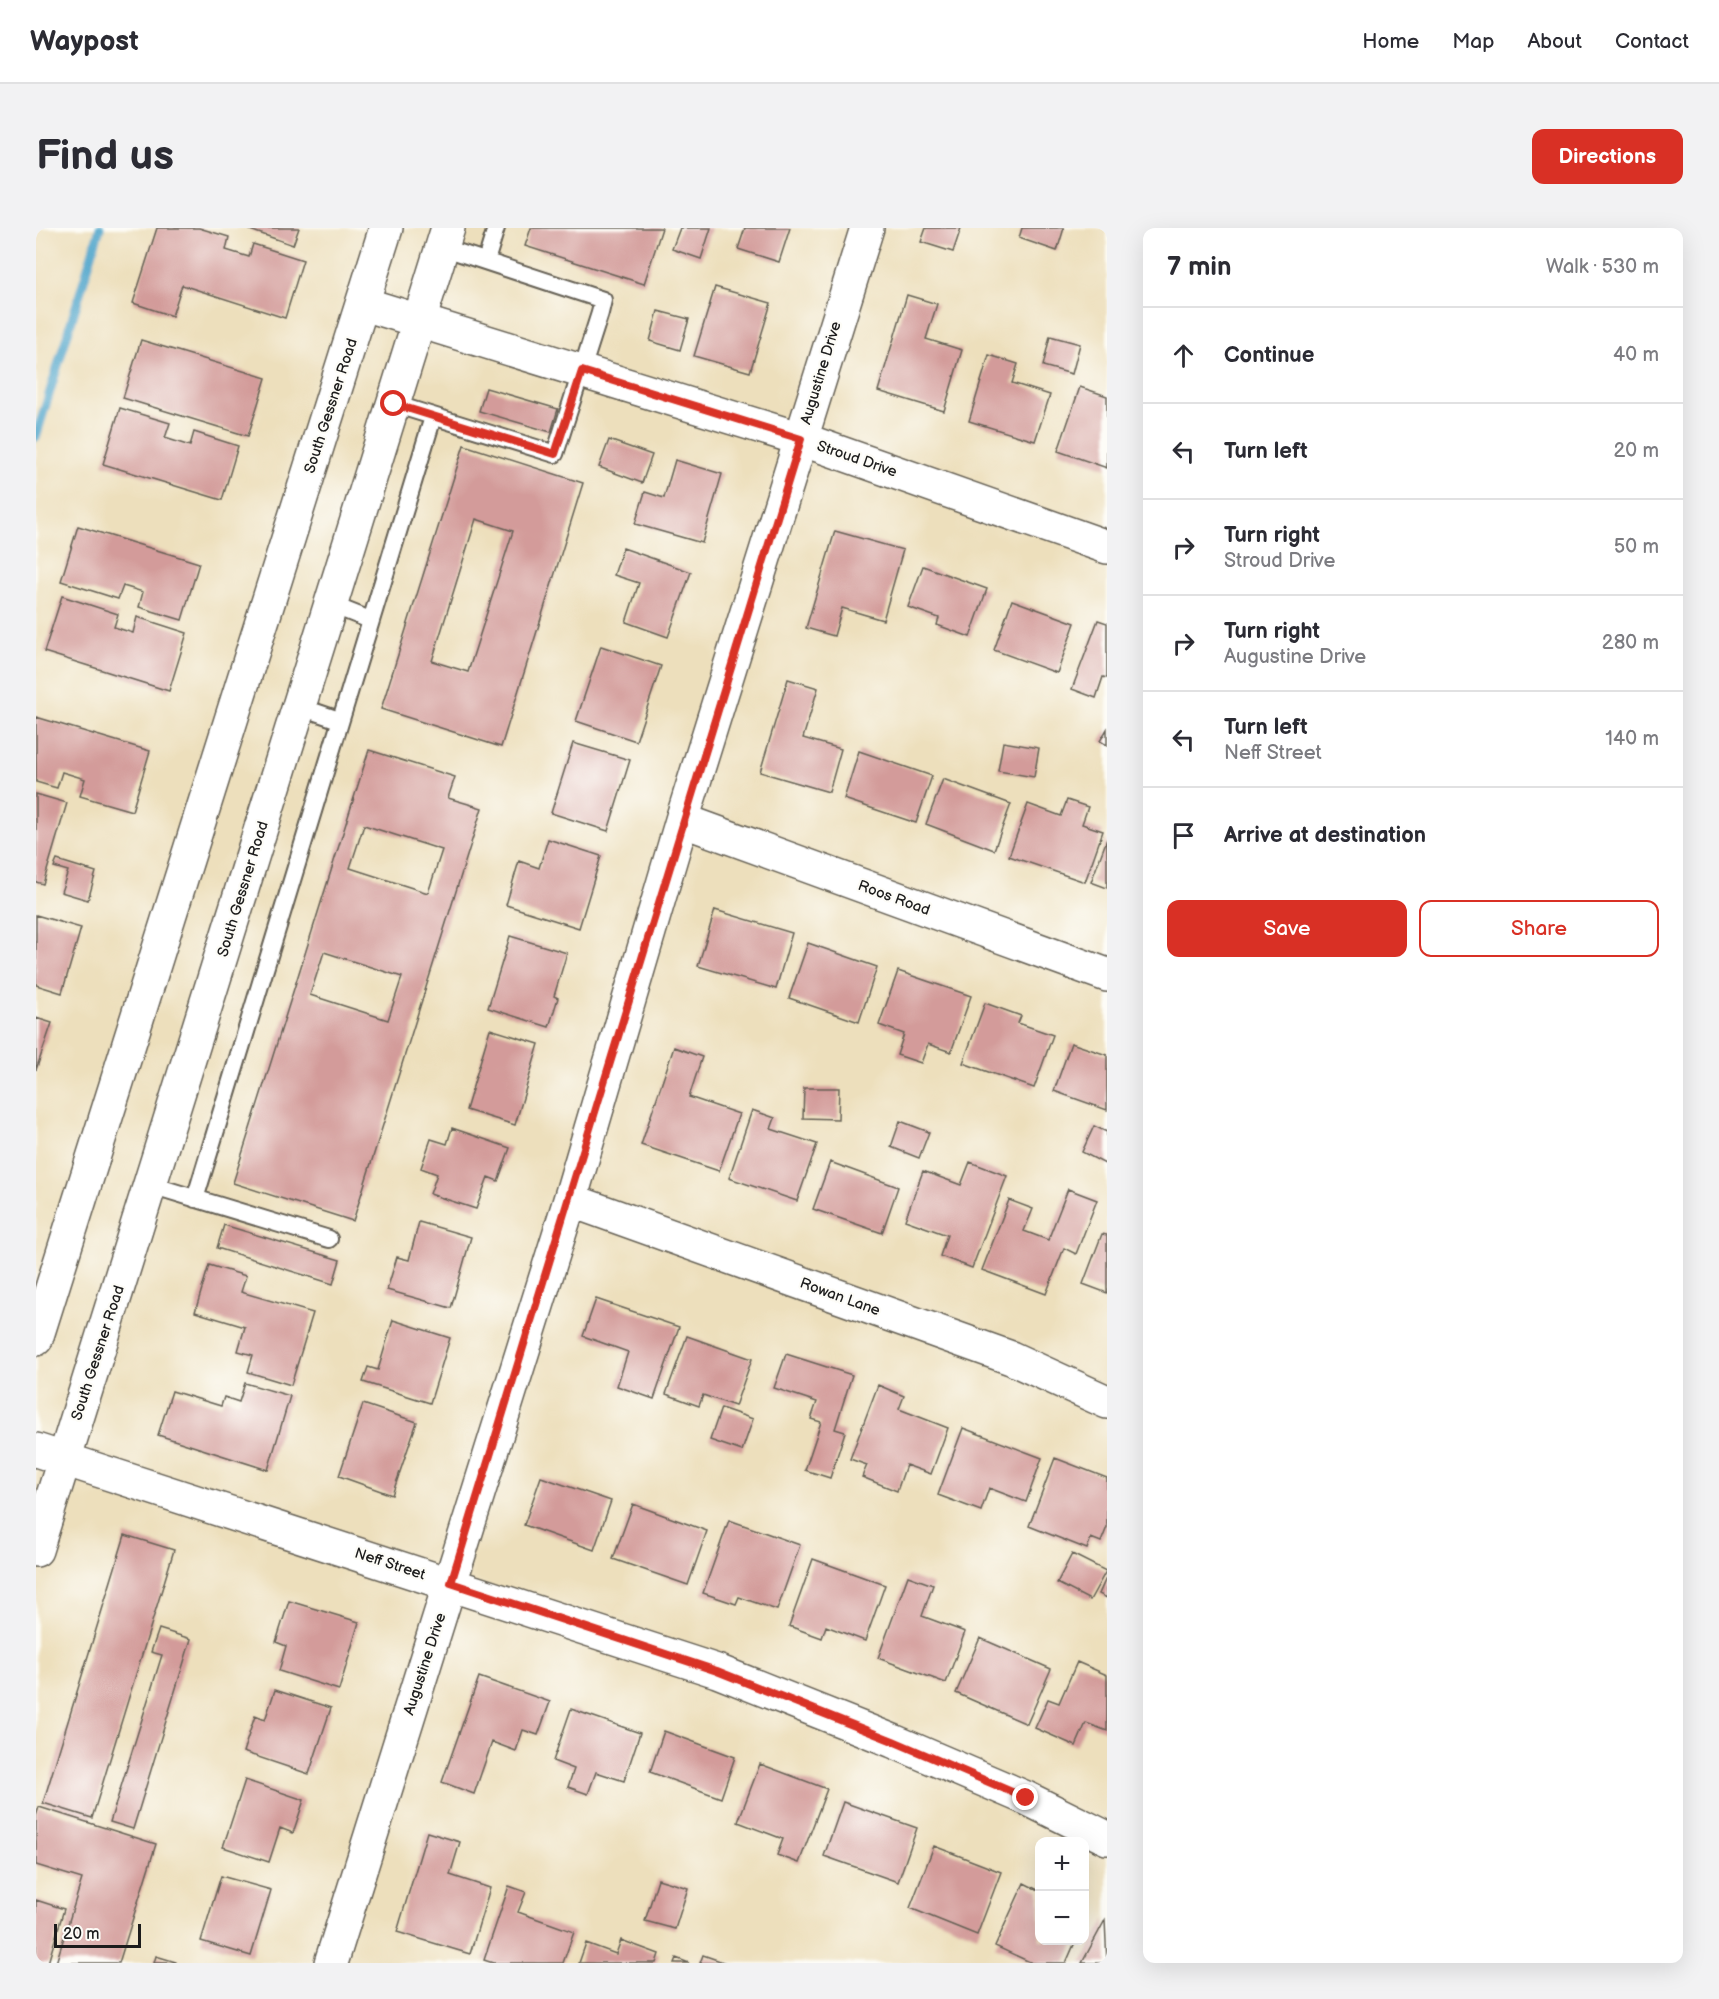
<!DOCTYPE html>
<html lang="en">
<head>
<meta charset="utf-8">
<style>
	body { margin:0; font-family:"Balsamiq Sans",sans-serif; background:#f2f2f3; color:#2b2b33 }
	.controls { position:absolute; right:18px; bottom:18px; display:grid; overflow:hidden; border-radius:12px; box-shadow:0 6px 24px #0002 }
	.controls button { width:54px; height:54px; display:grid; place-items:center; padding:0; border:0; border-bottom:2px solid #e1e1e2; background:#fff; color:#2b2b33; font:30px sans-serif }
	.scale { position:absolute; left:18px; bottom:15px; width:87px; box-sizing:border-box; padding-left:6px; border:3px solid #1c1c1c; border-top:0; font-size:16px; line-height:21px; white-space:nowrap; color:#1c1c1c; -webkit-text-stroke:4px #fdfcf7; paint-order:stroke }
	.stop { position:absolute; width:18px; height:18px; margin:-14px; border:4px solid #d93025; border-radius:50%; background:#fff }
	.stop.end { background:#d93025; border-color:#fff; box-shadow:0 2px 6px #0008 }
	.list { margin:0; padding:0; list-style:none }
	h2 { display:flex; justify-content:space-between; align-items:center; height:78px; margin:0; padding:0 24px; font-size:26px }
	h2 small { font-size:20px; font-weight:400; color:#7c7c81 }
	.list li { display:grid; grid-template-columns:39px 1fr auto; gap:18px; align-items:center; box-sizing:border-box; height:96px; padding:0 24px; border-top:2px solid #e1e1e2 }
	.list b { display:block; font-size:22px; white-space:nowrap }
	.list p { margin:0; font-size:20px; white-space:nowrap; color:#7c7c81 }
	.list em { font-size:20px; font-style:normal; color:#7c7c81 }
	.actions { display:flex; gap:12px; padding:18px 24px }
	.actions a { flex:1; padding:14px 0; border:2px solid #d93025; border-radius:12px; text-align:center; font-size:21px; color:#d93025 }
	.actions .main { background:#d93025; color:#fff }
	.icon { flex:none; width:33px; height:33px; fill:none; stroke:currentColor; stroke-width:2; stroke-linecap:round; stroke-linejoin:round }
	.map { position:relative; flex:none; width:1071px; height:1735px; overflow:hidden; border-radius:12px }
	header { display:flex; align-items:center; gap:36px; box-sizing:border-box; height:84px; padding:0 30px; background:#fff; border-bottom:2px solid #e1e1e2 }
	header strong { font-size:28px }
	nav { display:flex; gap:33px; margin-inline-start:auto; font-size:21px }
	.intro { display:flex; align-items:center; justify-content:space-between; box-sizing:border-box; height:144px; padding:0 36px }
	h1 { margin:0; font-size:42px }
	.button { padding:15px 27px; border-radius:12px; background:#d93025; color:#fff; font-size:21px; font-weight:700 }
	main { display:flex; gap:36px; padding:0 36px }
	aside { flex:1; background:#fff; border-radius:12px; box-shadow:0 6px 24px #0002 }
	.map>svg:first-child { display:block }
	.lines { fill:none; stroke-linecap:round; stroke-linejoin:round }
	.stream { stroke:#4fa5cb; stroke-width:9 }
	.building { fill:#d39b9a; fill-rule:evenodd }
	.lane-casing { stroke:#656054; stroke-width:20 }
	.street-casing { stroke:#656054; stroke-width:36 }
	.secondary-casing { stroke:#656054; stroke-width:36 }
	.lane { stroke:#fff; stroke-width:16 }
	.street { stroke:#fff; stroke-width:33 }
	.secondary { stroke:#fff; stroke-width:33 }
	.route { stroke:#d93025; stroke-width:8 }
	.labels { text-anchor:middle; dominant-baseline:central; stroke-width:4.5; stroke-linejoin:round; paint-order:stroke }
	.street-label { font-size:15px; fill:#1c1c1c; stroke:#fdfcf7 }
</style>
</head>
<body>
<header>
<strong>Waypost</strong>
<nav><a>Home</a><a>Map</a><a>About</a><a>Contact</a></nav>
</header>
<div class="intro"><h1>Find us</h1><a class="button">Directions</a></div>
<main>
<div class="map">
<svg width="1071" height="1735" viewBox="0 0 1071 1735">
	<rect width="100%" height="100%" fill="#fdfcf7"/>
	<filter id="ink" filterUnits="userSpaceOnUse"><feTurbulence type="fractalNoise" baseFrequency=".0167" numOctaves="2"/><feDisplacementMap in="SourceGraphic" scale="12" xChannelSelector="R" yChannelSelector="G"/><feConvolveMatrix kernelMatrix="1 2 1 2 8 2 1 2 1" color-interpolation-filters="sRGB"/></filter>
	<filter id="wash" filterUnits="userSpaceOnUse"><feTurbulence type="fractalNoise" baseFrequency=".008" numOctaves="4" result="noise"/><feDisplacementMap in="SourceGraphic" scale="24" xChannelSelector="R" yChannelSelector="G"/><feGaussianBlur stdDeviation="1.35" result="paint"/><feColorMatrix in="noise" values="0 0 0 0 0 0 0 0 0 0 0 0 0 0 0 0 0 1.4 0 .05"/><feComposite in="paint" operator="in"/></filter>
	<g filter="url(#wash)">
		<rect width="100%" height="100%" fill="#eddfbc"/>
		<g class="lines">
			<path class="stream" d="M 0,209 L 64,0"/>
		</g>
		<g id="blocks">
			<path class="building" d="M 121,0 L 163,0 L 193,9 L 190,22 L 213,29 L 217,16 L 267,32 L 249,90 L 146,57 L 136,88 L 97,75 Z
				M 215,0 L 263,0 L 257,17 L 214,2 Z
				M 495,0 L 626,0 L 608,56 L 489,18 Z
				M 644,0 L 675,0 L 665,31 L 636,21 Z
				M 709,0 L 754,0 L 743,34 L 702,21 Z
				M 890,0 L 925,0 L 917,24 L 885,14 Z
				M 986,0 L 1028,0 L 1021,23 L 983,10 Z
				M 679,59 L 735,75 L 714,144 L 658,128 Z
				M 871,67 L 901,76 L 890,111 L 926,122 L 908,183 L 842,163 Z
				M 622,83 L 653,91 L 644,122 L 614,113 Z
				M 1014,108 L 1044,116 L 1036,146 L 1007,138 Z
				M 105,112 L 230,150 L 212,208 L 87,170 Z
				M 953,127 L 982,136 L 976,155 L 1014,167 L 999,213 L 933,193 Z
				M 1044,159 L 1071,168 L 1071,240 L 1022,223 Z
				M 450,160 L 522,181 L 515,204 L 443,183 Z
				M 84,180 L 134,195 L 129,210 L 154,218 L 158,204 L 202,218 L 186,272 L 67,236 Z
				M 573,212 L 616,227 L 606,255 L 563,239 Z
				M 428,217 L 547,255 L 465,519 L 345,481 ZM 440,291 L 477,303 L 432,444 L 396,433 Z
				M 639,232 L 686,246 L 666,315 L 599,296 L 609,264 L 628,270 Z
				M 42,298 L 163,335 L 146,392 L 103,379 L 107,364 L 87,358 L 82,371 L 25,353 Z
				M 799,303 L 867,322 L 847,392 L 806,380 L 798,408 L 770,400 Z
				M 587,320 L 655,344 L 632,409 L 590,394 L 603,355 L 578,347 Z
				M 887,338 L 951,361 L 934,409 L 901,397 L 903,390 L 872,379 Z
				M 26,368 L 82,386 L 78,399 L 97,405 L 101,389 L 151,405 L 133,463 L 8,424 Z
				M 976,372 L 1039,395 L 1021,445 L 958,422 Z
				M 1062,392 L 1071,395 L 1071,450 L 1067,449 L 1060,470 L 1036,461 Z
				M 565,418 L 625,438 L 600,513 L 540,493 Z
				M 752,451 L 782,460 L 767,510 L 805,521 L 793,564 L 724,544 Z
				M 0,489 L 114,523 L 96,583 L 44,568 L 49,551 L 26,544 L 21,560 L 0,554 Z
				M 1071,501 L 1071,517 L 1064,513 Z
				M 967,514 L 1003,520 L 998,549 L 962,543 Z
				M 537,515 L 594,532 L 572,603 L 515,585 Z
				M 333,522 L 419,549 L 412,570 L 446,580 L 317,993 L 197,955 ZM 328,597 L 406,622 L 392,665 L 314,640 ZM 288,724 L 366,749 L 352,792 L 274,767 Z
				M 823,523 L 896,548 L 880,595 L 808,571 Z
				M 907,551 L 975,576 L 958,622 L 890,596 Z
				M 0,566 L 31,575 L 7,656 L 0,654 Z
				M 1031,572 L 1052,579 L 1046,596 L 1067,603 L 1049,654 L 973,628 L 992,576 L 1025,588 Z
				M 512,611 L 565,628 L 543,700 L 470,677 L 483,633 L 503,640 Z
				M 1071,611 L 1071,660 L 1055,654 Z
				M 21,632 L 60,644 L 52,672 L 25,664 L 32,643 L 18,639 Z
				M 679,682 L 756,705 L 740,761 L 662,738 Z
				M 0,687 L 45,700 L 26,765 L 0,757 Z
				M 474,708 L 531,725 L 518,768 L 522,770 L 513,799 L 452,780 Z
				M 772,715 L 841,739 L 823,794 L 753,770 Z
				M 862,743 L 935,768 L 915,824 L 892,816 L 885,835 L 861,827 L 868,806 L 843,797 Z
				M 949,775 L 985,788 L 982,795 L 1017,807 L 998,860 L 927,835 Z
				M 0,790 L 16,795 L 0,842 Z
				M 454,801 L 503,816 L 479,897 L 430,882 Z
				M 1035,815 L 1071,827 L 1071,882 L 1018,863 Z
				M 638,819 L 666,829 L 653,869 L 703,886 L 683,943 L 605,917 Z
				M 768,860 L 803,860 L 802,891 L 767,890 Z
				M 716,882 L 739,890 L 735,901 L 781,916 L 761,973 L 693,950 Z
				M 864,893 L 893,904 L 883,930 L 855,919 Z
				M 1058,898 L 1071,904 L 1071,937 L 1046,924 Z
				M 416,900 L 474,920 L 462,953 L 452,949 L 440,981 L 394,966 L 401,946 L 385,940 L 395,911 L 411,916 Z
				M 794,934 L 862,959 L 846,1005 L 777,981 Z
				M 934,934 L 971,948 L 936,1040 L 904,1028 L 911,1007 L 869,992 L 887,943 L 925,957 Z
				M 1032,961 L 1061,972 L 1040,1026 L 1028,1020 L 1010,1066 L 946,1042 L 973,972 L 997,981 L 988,1003 L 1012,1012 Z
				M 383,994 L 435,1009 L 415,1080 L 351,1062 L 361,1029 L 373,1032 Z
				M 188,997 L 304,1032 L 297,1056 L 181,1020 Z
				M 1066,1006 L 1071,1007 L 1071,1065 L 1047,1056 Z
				M 173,1037 L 210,1048 L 205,1064 L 277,1085 L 255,1157 L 212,1144 L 217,1127 L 202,1123 L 209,1099 L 159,1084 Z
				M 560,1071 L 643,1099 L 618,1171 L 581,1158 L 592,1124 L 547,1108 Z
				M 357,1092 L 414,1110 L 394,1175 L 327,1154 L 332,1139 L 342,1142 Z
				M 651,1108 L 716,1131 L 699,1178 L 667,1167 L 663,1178 L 630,1166 Z
				M 750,1126 L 816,1147 L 799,1201 L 809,1204 L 794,1250 L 769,1242 L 785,1194 L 775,1191 L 781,1174 L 738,1160 Z
				M 209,1155 L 254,1168 L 232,1242 L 122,1207 L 136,1163 L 185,1178 L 188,1169 L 203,1174 Z
				M 842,1157 L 868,1168 L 863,1181 L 912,1200 L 895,1246 L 870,1237 L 861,1263 L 826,1249 L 831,1237 L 814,1231 Z
				M 327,1176 L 381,1194 L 356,1267 L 303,1248 Z
				M 685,1180 L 717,1191 L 706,1223 L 674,1212 Z
				M 927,1200 L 1006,1230 L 990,1274 L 953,1260 L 945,1283 L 902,1267 Z
				M 1019,1230 L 1071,1250 L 1071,1299 L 1065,1314 L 1055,1310 L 1051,1321 L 993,1298 Z
				M 505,1249 L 575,1273 L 558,1322 L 488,1297 Z
				M 597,1276 L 671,1303 L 652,1357 L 577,1331 Z
				M 693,1292 L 764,1317 L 741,1382 L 703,1369 L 700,1376 L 667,1365 Z
				M 89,1307 L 138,1322 L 56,1590 L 7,1575 Z
				M 1036,1326 L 1070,1343 L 1054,1372 L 1021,1355 Z
				M 777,1331 L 849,1357 L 829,1413 L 790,1398 L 786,1410 L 753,1398 Z
				M 872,1348 L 897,1357 L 886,1388 L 929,1404 L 910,1455 L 842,1430 Z
				M 1071,1348 L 1071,1370 L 1063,1366 Z
				M 253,1373 L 323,1394 L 303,1462 L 243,1443 L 250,1418 L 240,1414 Z
				M 123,1401 L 155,1411 L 97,1601 L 74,1594 L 126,1427 L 115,1424 Z
				M 944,1410 L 1015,1441 L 991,1496 L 920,1465 Z
				M 1041,1434 L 1071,1447 L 1071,1503 L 1050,1495 L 1040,1518 L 999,1500 L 1012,1471 L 1023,1475 Z
				M 443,1449 L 514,1474 L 502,1507 L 487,1502 L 480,1523 L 456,1514 L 438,1566 L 406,1554 Z
				M 239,1462 L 295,1480 L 273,1546 L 207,1524 L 219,1488 L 229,1492 Z
				M 535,1481 L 604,1505 L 588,1553 L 560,1544 L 552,1566 L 532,1559 L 538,1541 L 517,1533 Z
				M 628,1503 L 699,1529 L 685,1570 L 614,1544 Z
				M 724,1536 L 791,1561 L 763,1635 L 741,1627 L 747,1611 L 702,1594 Z
				M 209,1552 L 268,1572 L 257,1605 L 244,1600 L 233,1634 L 187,1619 Z
				M 807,1574 L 881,1600 L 862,1654 L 788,1628 Z
				M 3,1579 L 120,1616 L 83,1735 L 20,1735 L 46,1651 L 0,1637 L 0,1588 Z
				M 391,1604 L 424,1614 L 414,1647 L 454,1660 L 434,1726 L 361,1704 Z
				M 898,1618 L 965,1644 L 941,1707 L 874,1680 Z
				M 185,1648 L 235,1662 L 215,1728 L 165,1713 Z
				M 622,1651 L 652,1660 L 639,1701 L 609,1693 Z
				M 988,1655 L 1004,1663 L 1004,1712 L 1040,1712 L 1030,1735 L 996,1735 L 959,1718 Z
				M 473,1658 L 490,1664 L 482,1684 L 538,1704 L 527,1735 L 457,1735 L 448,1732 Z
				M 0,1672 L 28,1681 L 12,1735 L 0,1735 Z
				M 1069,1692 L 1071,1735 L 1046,1735 Z
				M 585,1712 L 623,1726 L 620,1735 L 543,1735 L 550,1715 L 580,1726 Z
				M 667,1727 L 690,1735 L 664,1735 Z
				M 120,1728 L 140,1734 L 140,1735 L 118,1735 Z
				M 640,1730 L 653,1735 L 638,1735 Z"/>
		</g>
	</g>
	<g filter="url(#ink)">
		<use href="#blocks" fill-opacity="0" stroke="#656054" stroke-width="1.5"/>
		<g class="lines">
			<g class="lane-casing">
				<path id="lane" d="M 450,33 L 460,0
					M 358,176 L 519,226 L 564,85 L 567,72 L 406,19
					M 296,377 L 334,392
					M 262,478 L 303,492
					M 115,957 L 293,1011
					M 159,971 L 397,189"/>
			</g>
			<g class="street-casing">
				<path id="street" d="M 328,76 L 765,211 L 1071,319
					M 646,592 L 1071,747
					M 534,972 L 975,1130 L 1071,1174
					M 0,1222 L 681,1443 L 857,1513 L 990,1570 L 1071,1610
					M 295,1735 L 534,972 L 646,592 L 831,0"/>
			</g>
			<g class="secondary-casing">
				<path id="secondary" d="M 0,1111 L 350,0
					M 0,1322 L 412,0"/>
			</g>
			<use href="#lane" class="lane"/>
			<use href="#street" class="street"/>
			<use href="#secondary" class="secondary"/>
		</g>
	</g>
	<g class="lines" filter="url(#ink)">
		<path class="route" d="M 358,176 L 519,226 L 546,143 L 765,211 C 645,592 534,974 415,1355 L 681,1443 L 857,1513 L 990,1570"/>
	</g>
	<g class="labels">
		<g class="street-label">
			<text transform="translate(785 145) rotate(-73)">Augustine Drive</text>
			<text transform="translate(295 178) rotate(-72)">South Gessner Road</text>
			<text transform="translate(821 231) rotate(19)">Stroud Drive</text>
			<text transform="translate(207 661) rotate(-73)">South Gessner Road</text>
			<text transform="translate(858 670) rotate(20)">Roos Road</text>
			<text transform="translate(804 1069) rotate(20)">Rowan Lane</text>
			<text transform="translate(62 1125) rotate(-72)">South Gessner Road</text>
			<text transform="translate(354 1336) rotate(18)">Neff Street</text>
			<text transform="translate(389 1436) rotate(-72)">Augustine Drive</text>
		</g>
	</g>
</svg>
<div class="controls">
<button>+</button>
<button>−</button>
</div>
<div class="scale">20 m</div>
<div class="stop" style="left:358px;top:176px"></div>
<div class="stop end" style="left:990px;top:1570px"></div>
</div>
<aside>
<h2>7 min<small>Walk · 530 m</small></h2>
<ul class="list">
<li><svg class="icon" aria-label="ahead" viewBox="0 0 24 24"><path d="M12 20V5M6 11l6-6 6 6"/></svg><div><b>Continue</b></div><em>40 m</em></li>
<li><svg class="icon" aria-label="left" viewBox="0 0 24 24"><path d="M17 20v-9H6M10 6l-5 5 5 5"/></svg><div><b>Turn left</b></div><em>20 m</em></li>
<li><svg class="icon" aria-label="right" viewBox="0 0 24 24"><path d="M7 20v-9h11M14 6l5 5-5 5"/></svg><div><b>Turn right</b><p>Stroud Drive</p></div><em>50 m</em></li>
<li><svg class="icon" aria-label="right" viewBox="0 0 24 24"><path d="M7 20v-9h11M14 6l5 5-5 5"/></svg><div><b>Turn right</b><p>Augustine Drive</p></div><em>280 m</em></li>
<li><svg class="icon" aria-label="left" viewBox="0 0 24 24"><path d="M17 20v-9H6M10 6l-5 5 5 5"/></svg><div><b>Turn left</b><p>Neff Street</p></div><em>140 m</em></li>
<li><svg class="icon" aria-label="arrive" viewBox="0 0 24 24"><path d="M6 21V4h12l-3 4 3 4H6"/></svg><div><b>Arrive at destination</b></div></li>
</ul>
<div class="actions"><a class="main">Save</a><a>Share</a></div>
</aside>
</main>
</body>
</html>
